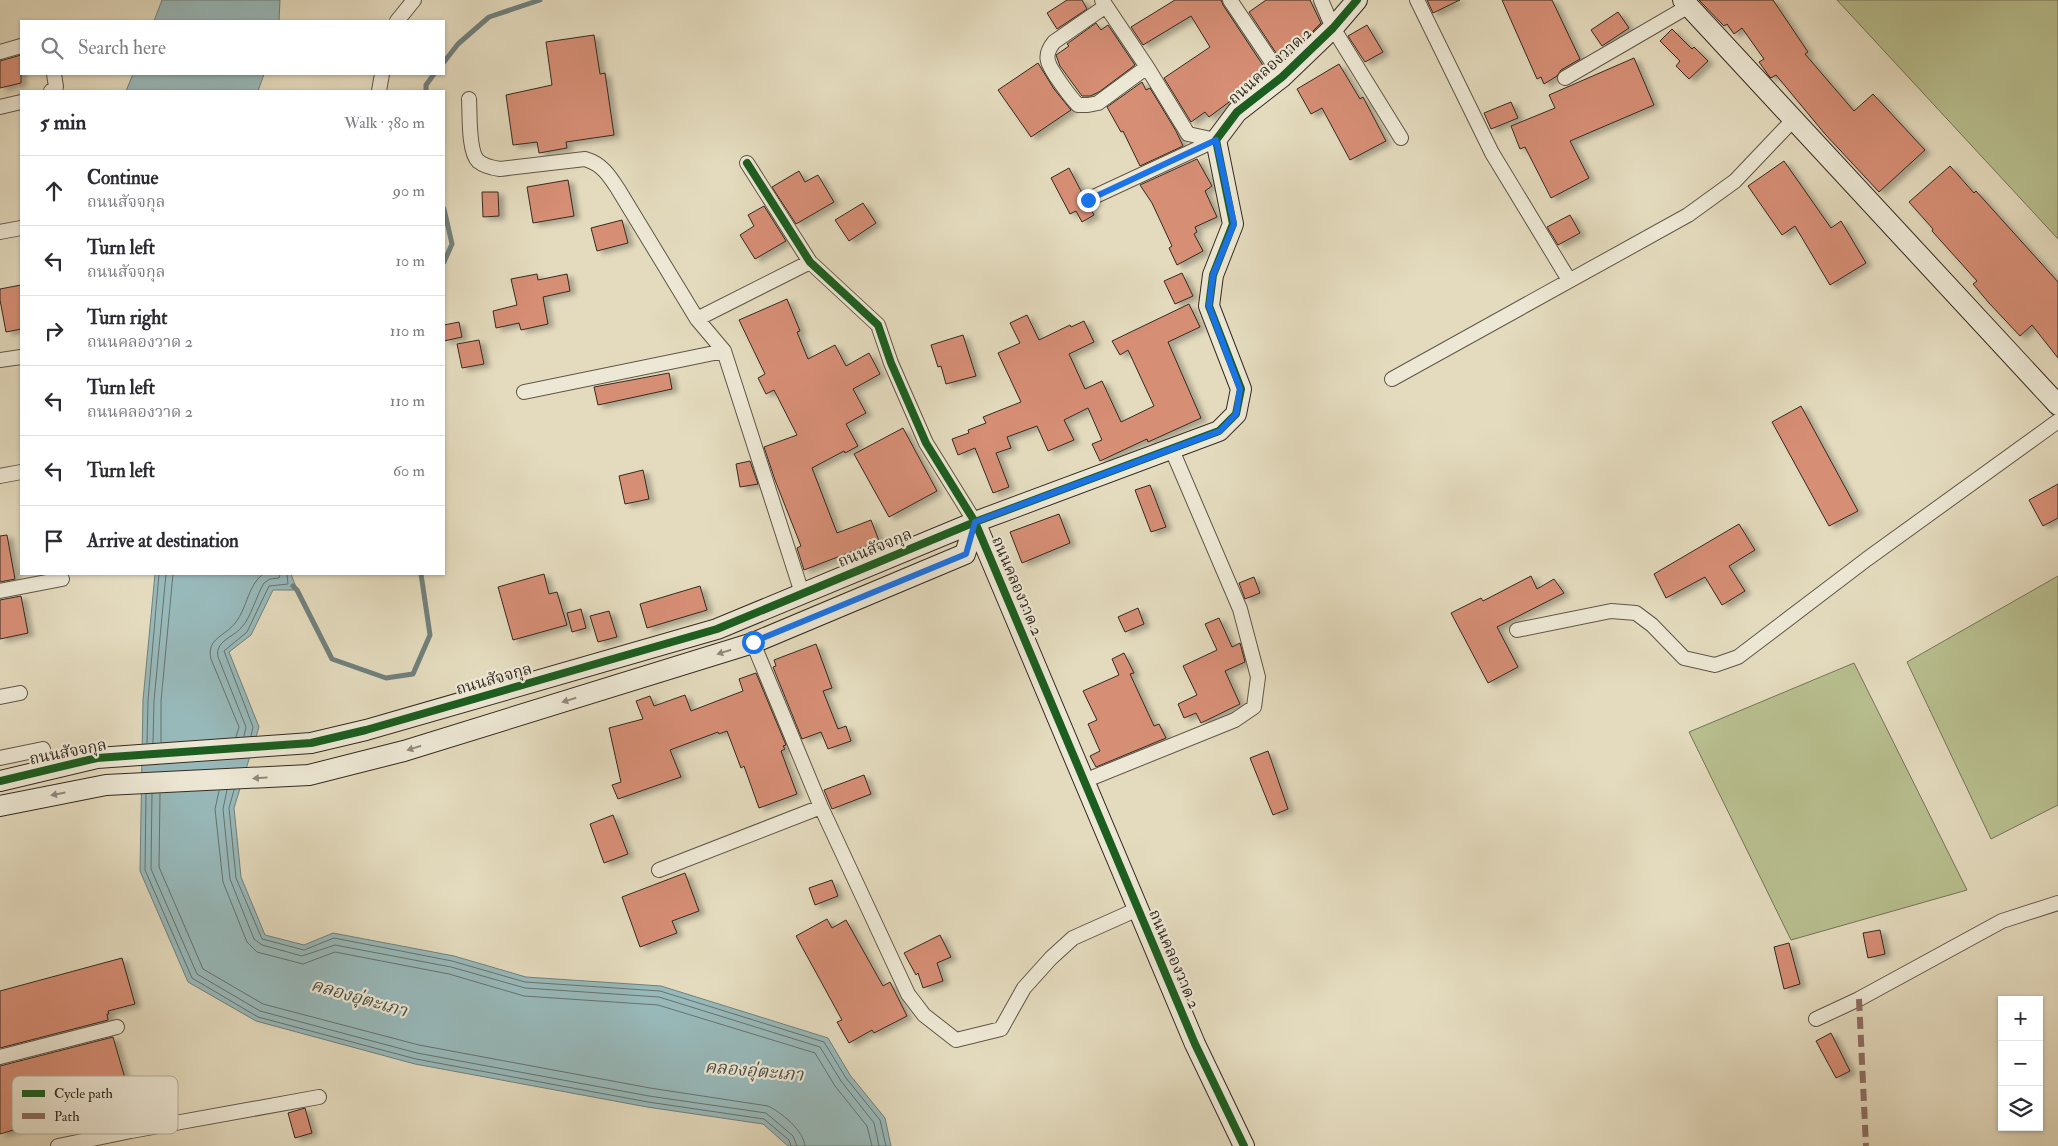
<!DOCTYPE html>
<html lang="en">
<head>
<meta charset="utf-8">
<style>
	body { margin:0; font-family:"IM FELL Double Pica","Noto Serif Thai",serif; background:#f7f7f7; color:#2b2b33 }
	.controls { position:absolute; right:15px; bottom:15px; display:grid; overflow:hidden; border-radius:0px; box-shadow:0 1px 4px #0004 }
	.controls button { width:45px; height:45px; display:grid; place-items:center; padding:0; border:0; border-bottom:1px solid #e1e1e2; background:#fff; color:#2b2b33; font:25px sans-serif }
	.stop { position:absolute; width:15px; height:15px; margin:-11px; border:4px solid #1a73e8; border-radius:50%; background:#fff }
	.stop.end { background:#1a73e8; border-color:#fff; box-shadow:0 1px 5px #0008 }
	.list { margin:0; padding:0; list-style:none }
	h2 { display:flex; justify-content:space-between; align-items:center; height:65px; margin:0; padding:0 20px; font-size:21px }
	h2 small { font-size:16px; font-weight:400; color:#7c7c81 }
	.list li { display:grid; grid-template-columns:32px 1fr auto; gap:15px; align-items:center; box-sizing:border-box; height:70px; padding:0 20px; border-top:1px solid #e1e1e2 }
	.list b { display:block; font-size:19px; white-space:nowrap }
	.list p { margin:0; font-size:16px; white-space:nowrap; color:#7c7c81 }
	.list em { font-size:16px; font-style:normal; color:#7c7c81 }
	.icon { flex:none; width:28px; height:28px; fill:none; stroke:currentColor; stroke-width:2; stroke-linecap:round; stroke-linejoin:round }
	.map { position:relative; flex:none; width:2058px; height:1146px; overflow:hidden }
	.search { position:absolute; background:#fff; box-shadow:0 1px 4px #0004; left:20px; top:20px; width:425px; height:55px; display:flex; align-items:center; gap:12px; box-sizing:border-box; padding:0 18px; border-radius:0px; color:#7c7c81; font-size:19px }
	.panel { position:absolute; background:#fff; box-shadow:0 1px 4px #0004; left:20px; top:90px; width:425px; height:485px; border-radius:0px }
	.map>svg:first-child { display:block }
	.green { fill:#b8bf8f; stroke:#767458 }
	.water { fill:#98b9ba; stroke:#70807d }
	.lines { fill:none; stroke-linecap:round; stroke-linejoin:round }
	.shore { stroke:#66726e; stroke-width:1 }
	.stream { stroke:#70807d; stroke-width:5 }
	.building { fill:#d68e74; stroke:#342a21; filter:url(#shadow) }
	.street-casing { stroke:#605648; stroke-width:16 }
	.secondary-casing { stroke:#342a21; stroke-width:22 }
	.street { stroke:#ede8d5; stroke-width:14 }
	.secondary { stroke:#ede8d5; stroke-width:20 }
	.quiet { stroke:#8d6e63; stroke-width:6; stroke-dasharray:12 6; stroke-linecap:butt }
	.cycleway-casing { stroke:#ede8d5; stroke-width:11 }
	.cycleway { stroke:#1b5e20; stroke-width:8 }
	.oneway { fill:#90897b }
	.route { stroke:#1a73e8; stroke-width:6 }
	.labels { text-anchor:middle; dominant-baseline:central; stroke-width:4.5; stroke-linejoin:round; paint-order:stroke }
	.street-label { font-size:16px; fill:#342a21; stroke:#ede8d5 }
	.water-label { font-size:18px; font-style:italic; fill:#4d4e47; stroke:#ede8d5 }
	.key { fill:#ede8d5; stroke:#b6af9f; stroke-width:1 }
	.key-label { font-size:14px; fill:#342a21 }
</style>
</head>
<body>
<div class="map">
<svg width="2058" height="1146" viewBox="0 0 2058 1146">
	<defs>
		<filter id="shadow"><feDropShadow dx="5.5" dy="3" stdDeviation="2.5" flood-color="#0004"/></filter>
	</defs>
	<rect width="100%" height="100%" fill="#e4dbbe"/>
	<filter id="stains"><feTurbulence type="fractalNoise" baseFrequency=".004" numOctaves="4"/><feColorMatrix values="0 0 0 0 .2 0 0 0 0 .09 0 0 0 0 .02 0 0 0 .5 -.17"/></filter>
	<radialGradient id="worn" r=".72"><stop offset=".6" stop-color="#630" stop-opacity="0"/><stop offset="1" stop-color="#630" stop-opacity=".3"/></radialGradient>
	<path class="green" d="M 1837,0 L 2058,0 L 2058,239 Z
		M 2058,576 L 2058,805 L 1991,839 L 1907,662 Z
		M 1854,663 L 1967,890 L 1791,940 L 1689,732 Z"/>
	<path class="water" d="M 162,0 L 280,0 L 279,21 L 154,21 Z
		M 133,74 L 264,74 L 258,91 L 126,91 Z
		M 155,574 L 291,574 L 297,590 L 273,590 L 251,635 L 229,652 L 259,727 L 234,808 L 241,877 L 265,935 L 304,945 L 333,933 L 454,956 L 526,977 L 661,986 L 828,1038 L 850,1075 L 885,1118 L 891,1146 L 788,1146 L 763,1124 L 647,1107 L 415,1064 L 256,1021 L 188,982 L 140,871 L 143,700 Z"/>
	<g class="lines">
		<path class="shore" d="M 244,736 L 246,727 L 218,657 C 215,641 232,638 241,628 C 251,618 256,596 264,583 L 270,579 L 279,578 L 280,574
			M 251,736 L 253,727 L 224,651 L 247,632 L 269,586 L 288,584 L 287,574
			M 236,737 L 239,727 L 211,659 C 206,638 226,636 236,622 C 247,608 248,585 263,574
			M 161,742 L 161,701 L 173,574
			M 147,743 L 148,700 L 159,574
			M 153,743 L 154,701 L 166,574
			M 227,790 L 223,809 L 230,879 L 254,939 L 262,945 L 302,956 L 335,945 L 451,967 L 525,988 L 659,997 L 820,1047 L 841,1081 L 874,1123 L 879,1146
			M 234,790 L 229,808 L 236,878 L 262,939 L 304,950 L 334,938 L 452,961 L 525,982 L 660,991 L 824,1042 L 846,1078 L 880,1120 L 886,1146
			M 219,791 L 215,809 L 223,882 L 247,942 L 257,952 L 303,964 L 335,952 L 449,974 L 524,996 L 658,1005 L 815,1053 L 835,1086 L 867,1126 L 872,1146
			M 146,794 L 145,870 L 192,978 L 258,1017 L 416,1059 L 648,1102 L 764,1119 L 789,1140 L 791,1146
			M 152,794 L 151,869 L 197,974 L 260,1011 L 417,1053 L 649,1096 L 766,1113 L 793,1136 L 797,1146
			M 160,794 L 159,867 L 203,969 L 263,1004 L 419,1045 L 650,1088 L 768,1106 C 781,1112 804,1131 805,1146"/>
		<path class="stream" d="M 444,62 L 458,44 L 489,17 L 540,0
			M 426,91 L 426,85 L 434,74
			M 444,209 L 452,244 L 444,262
			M 293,586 L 297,590 L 332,659 L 386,678 L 413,674 L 430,635 L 421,574"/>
	</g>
	<path class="building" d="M 1067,0 L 1082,0 L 1087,9 L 1057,29 L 1047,13 Z
		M 1175,0 L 1221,0 L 1223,5 L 1268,73 L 1209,117 L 1205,112 L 1191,122 L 1164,78 L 1210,47 L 1191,16 L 1143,45 L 1131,27 Z
		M 1266,0 L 1310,0 L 1321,23 L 1310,34 L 1278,56 L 1249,12 Z
		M 1427,0 L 1460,0 L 1433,13 Z
		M 1502,0 L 1552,0 L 1580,59 L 1561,70 L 1557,76 L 1544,84 L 1541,77 L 1537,79 Z
		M 1699,0 L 1773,0 L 1808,52 L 1805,54 L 1854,111 L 1873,94 L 1925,150 L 1879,192 L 1825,134 L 1776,75 L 1771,78 L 1769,76 L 1759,62 L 1764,59 L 1742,28 L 1734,34 L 1727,24 L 1724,26 Z
		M 1618,12 L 1629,28 L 1602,46 L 1591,30 Z
		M 1096,23 L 1101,30 L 1108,25 L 1135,65 L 1099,92 L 1090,96 L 1082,96 L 1060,66 L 1056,55 L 1069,46 L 1067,44 Z
		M 1367,25 L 1383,52 L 1365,62 L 1348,36 Z
		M 1672,29 L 1692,49 L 1694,47 L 1708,61 L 1689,79 L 1676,66 L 1680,61 L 1660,41 Z
		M 594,35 L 600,74 L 605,73 L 614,135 L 566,142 L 567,148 L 539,153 L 537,142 L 513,145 L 506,95 L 552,85 L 546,42 Z
		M 21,55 L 21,83 L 0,88 L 0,61 Z
		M 1634,58 L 1654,105 L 1570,141 L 1589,178 L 1551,198 L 1525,147 L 1520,149 L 1511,126 L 1555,108 L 1549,95 Z
		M 1038,63 L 1054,89 L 1071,110 L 1031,137 L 998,90 Z
		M 1339,64 L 1360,99 L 1363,97 L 1386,141 L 1350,160 L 1322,108 L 1311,114 L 1297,89 Z
		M 1142,82 L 1146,90 L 1150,88 L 1176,131 L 1183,146 L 1140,166 L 1123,131 L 1121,132 L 1107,107 Z
		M 1511,102 L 1518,118 L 1491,129 L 1484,113 Z
		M 1197,159 L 1212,186 L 1205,191 L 1217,217 L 1195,227 L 1197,232 L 1194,234 L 1203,251 L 1177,265 L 1169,248 L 1172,246 L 1152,203 L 1140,185 Z
		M 1784,161 L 1831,228 L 1841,221 L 1866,263 L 1830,285 L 1795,226 L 1782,235 L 1748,186 Z
		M 1950,166 L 1974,193 L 1976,191 L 2058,282 L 2058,358 L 2032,325 L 2020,336 L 1989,303 L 1973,284 L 1977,281 L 1932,231 L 1933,229 L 1909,202 Z
		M 1069,168 L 1082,193 L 1078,199 L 1079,204 L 1086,209 L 1090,208 L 1094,215 L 1082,222 L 1076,211 L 1070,214 L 1051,178 Z
		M 799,171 L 805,182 L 818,175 L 834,202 L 796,224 L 772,187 Z
		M 568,180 L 574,216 L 533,223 L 527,187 Z
		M 482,192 L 498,192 L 499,216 L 483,217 Z
		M 863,203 L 876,223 L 849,241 L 835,220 Z
		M 764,206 L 786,241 L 755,259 L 740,235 L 754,226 L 748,215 Z
		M 1570,215 L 1580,233 L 1558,245 L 1547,227 Z
		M 622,220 L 628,243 L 597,251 L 591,228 Z
		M 1182,273 L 1193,296 L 1175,304 L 1164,281 Z
		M 537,274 L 538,280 L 567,274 L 570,291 L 543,297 L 548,324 L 521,330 L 519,323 L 496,328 L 493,311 L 517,305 L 511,279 Z
		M 21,285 L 21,329 L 6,332 L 0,300 L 0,289 Z
		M 787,299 L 800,331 L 797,332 L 808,359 L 835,345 L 846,366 L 869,353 L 880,374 L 853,389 L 866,413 L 846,424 L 858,446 L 845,453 L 844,451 L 812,468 L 837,533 L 871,520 L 879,541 L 804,570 L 797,548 L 801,546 L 775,480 L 764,447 L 797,435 L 774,390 L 766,394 L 758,378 L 765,374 L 739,320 Z
		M 1189,304 L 1200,327 L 1168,342 L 1201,418 L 1148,442 L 1147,439 L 1100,461 L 1092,444 L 1102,440 L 1088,408 L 1064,420 L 1074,440 L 1048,451 L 1037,426 L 1007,437 L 1011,448 L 996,453 L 1009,487 L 993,493 L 975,448 L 958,455 L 952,439 L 969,433 L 968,430 L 986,423 L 983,417 L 1021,402 L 998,353 L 1020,343 L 1010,323 L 1027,315 L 1039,340 L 1070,325 L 1071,327 L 1084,321 L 1094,342 L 1069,354 L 1085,389 L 1102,381 L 1121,422 L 1154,406 L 1128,350 L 1120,355 L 1112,341 Z
		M 459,322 L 462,337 L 444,341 L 444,325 Z
		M 963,335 L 976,376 L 946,384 L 941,366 L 938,367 L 931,345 Z
		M 479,340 L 484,364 L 462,368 L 457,344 Z
		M 669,373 L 672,389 L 598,405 L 594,387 Z
		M 1801,406 L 1858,511 L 1829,526 L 1772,422 Z
		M 903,428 L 937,491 L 889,517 L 854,454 Z
		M 750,461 L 758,484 L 740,487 L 736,464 Z
		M 643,470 L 649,499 L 625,504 L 619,476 Z
		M 2058,484 L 2058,518 L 2043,526 L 2029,500 Z
		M 1150,485 L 1166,527 L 1151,532 L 1135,490 Z
		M 1059,514 L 1070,543 L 1022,563 L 1010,532 Z
		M 1739,524 L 1755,550 L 1729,566 L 1745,591 L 1722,605 L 1705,577 L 1666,598 L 1654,574 Z
		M 7,535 L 15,579 L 0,582 L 0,536 Z
		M 544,574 L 549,594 L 557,592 L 567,625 L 513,640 L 498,587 Z
		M 1531,576 L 1537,589 L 1554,579 L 1564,593 L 1497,627 L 1518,667 L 1488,683 L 1451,613 L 1481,598 L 1483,601 Z
		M 1254,577 L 1260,593 L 1245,599 L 1239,583 Z
		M 700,586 L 707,610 L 647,628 L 640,604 Z
		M 21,596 L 28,633 L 0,639 L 0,600 Z
		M 1138,608 L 1144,624 L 1125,632 L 1118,617 Z
		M 581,609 L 586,628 L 572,632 L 567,613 Z
		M 609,611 L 617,637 L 598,642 L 590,616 Z
		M 1219,618 L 1232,647 L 1240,643 L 1245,662 L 1225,671 L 1240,704 L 1201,723 L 1196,713 L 1184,718 L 1178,704 L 1197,695 L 1183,666 L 1217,650 L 1205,624 Z
		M 816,644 L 832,688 L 823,691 L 838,729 L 846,726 L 851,741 L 828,749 L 821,732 L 802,739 L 773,667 L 776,666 L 774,660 Z
		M 1124,653 L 1134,673 L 1130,674 L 1154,726 L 1159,724 L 1166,738 L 1096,767 L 1090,756 L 1100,751 L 1088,724 L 1097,720 L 1083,691 L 1119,675 L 1112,659 Z
		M 756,673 L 786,745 L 783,746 L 785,749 L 781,751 L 797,794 L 759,808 L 744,766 L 741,768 L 727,731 L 719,734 L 718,732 L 670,750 L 681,777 L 618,799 L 612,785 L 621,782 L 609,728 L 643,719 L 636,701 L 650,696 L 654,706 L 685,695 L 691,711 L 743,691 L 739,679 Z
		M 1268,751 L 1288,809 L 1273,815 L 1250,758 Z
		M 864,775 L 871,794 L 832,809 L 824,790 Z
		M 613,815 L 628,854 L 604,863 L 590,824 Z
		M 685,873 L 699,911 L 672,921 L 677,933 L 640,947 L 622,897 Z
		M 832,880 L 838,896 L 815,905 L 809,888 Z
		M 827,919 L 832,928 L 846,920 L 883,986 L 890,982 L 907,1016 L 874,1033 L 872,1030 L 849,1043 L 837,1022 L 842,1020 L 796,936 Z
		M 1880,930 L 1885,954 L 1868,958 L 1863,933 Z
		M 940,935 L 951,957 L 937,963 L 943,981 L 923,988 L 918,973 L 916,975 L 904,953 Z
		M 1789,943 L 1800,984 L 1784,989 L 1774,947 Z
		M 122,958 L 135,1004 L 108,1011 L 109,1014 L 107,1014 L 108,1020 L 0,1048 L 0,991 Z
		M 1831,1033 L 1850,1071 L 1836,1078 L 1816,1041 Z
		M 113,1037 L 133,1106 L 87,1119 L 86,1114 L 55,1123 L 54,1118 L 0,1134 L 0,1066 Z
		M 305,1108 L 312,1133 L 295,1138 L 288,1113 Z"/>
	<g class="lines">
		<g class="street-casing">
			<path id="street" d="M 1230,0 L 1282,77
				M 1321,0 L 1333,28 L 1401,138
				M 1417,0 L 1492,153 L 1569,280
				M 1106,6 L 1054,42 C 1050,47 1046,54 1048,61 C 1050,70 1071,98 1078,105 L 1088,105 L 1098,103 L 1147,67
				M 397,21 L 414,0
				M 0,52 L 21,46
				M 1565,78 L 1689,6
				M 51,91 L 56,87 L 54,74
				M 379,91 L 382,74
				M 469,99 C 470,113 468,151 478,161 C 484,166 493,168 500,169 L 585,159 C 602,164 609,175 618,189 L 697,319 L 724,351 L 802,593
				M 0,107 L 21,102
				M 747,163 L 810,262 L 878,325 L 891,363 L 926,443 L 975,522
				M 1087,200 L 1216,140 L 1188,134 L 1147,67 L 1102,0
				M 0,232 L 21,228
				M 697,319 L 810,262
				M 0,360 L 21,357
				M 1392,379 L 1688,215 L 1735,181 L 1794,119
				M 524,392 L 724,351
				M 0,476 L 21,472
				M 0,591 L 62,579
				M 1517,630 L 1611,611 L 1636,613 L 1652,625 L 1684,658 L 1715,665 L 1738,657 L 1867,559 L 2058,421
				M 753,643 L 821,807 L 908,994 L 924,1015 L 956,1040 L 1001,1029 L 1024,988 L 1051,958 L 1073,938 L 1138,909
				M 0,697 L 20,693
				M 0,758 L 43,749
				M 1084,781 L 1235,720 L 1254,707 L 1258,677 L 1240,609 L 1172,450
				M 659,870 L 821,807
				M 1816,1019 L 1859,999 L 2002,921 L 2058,903
				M 0,1057 L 117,1027
				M 58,1146 L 131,1131 L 319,1097"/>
		</g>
		<g class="secondary-casing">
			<path id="secondary" d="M 1683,0 L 2058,405
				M 975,522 L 1195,1044 L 1244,1146
				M 0,781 L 97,758 L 311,743 L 366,730 L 717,629 L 975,522 L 1219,431 L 1236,414 L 1241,389 L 1209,306 L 1213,275 L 1233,224 L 1216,140 L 1237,112 L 1282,77 L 1333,28 L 1357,0
				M 0,806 L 106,785 L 309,775 L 404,751 L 753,643 L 965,554 L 975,522"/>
		</g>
		<use href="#street" class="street"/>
		<use href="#secondary" class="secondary"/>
		<path class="quiet" d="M 1859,999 L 1866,1146"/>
		<g class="cycleway-casing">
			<path id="cycleway" d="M 747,163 L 810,262 L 878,325 L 891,363 L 926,443 L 975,522 L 1195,1044 L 1244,1146
				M 0,781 L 97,758 L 311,743 L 366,730 L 717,629 L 975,522 L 1219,431 L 1236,414 L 1241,389 L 1209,306 L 1213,275 L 1233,224 L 1216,140 L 1237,112 L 1282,77 L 1333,28 L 1357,0"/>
		</g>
		<use href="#cycleway" class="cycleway"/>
	</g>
	<defs><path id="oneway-solid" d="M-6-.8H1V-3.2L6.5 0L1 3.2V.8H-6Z" transform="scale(1.25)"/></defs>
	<g class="oneway">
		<use href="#oneway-solid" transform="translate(724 652) rotate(163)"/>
		<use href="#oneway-solid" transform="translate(569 700) rotate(163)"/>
		<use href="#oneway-solid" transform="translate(414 748) rotate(163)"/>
		<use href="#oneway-solid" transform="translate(260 778) rotate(177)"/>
		<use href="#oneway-solid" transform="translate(58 794) rotate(169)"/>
	</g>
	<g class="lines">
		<path class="route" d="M 753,642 L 966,554 L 975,522 L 1220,431 L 1236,414 L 1240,389 L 1209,306 L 1213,275 L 1234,224 L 1216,140 L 1088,200"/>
	</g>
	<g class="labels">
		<g class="street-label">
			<text transform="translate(1270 66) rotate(-42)">ถนนคลองวาด 2</text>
			<text transform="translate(875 548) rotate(-22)">ถนนสัจจกุล</text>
			<text transform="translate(1017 586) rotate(67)">ถนนคลองวาด 2</text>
			<text transform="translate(494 679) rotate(-16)">ถนนสัจจกุล</text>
			<text transform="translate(68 752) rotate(-11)">ถนนสัจจกุล</text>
			<text transform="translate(1174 959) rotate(67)">ถนนคลองวาด 2</text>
		</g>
		<g class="water-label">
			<text transform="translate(359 998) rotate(16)">คลองอุ่ตะเภา</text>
			<text transform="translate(754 1071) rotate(5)">คลองอุ่ตะเภา</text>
		</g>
	</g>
	<rect x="12" y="1076" width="166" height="58" rx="8" class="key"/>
	<rect x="22" y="1090" width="23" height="7" fill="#1b5e20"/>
	<rect x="22" y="1113" width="23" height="6" fill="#8d6e63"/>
	<g class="key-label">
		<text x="54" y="1098">Cycle path</text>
		<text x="54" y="1121">Path</text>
	</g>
	<rect width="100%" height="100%" filter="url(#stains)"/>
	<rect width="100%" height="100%" fill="url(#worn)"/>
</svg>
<div class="controls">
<button>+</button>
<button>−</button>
<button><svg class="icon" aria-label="layers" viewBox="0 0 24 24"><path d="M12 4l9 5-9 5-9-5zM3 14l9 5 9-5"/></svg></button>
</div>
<div class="stop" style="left:753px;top:642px"></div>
<div class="stop end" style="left:1088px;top:200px"></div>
<div class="search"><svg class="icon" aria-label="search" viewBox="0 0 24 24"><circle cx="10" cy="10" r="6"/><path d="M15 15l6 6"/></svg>Search here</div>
<section class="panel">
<h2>5 min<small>Walk · 380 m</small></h2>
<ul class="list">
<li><svg class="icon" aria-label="ahead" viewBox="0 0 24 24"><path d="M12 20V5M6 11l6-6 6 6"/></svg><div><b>Continue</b><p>ถนนสัจจกุล</p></div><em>90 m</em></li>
<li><svg class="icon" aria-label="left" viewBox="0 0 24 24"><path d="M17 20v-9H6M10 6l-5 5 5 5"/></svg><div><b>Turn left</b><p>ถนนสัจจกุล</p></div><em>10 m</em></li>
<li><svg class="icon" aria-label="right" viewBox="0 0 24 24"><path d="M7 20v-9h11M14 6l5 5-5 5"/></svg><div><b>Turn right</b><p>ถนนคลองวาด 2</p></div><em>110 m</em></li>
<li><svg class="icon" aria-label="left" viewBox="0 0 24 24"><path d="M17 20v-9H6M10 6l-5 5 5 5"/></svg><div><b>Turn left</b><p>ถนนคลองวาด 2</p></div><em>110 m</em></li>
<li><svg class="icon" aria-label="left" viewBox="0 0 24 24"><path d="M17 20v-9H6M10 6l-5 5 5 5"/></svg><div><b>Turn left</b></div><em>60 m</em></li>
<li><svg class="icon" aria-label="arrive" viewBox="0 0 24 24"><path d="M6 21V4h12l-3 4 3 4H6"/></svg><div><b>Arrive at destination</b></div></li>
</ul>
</section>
</div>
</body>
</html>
